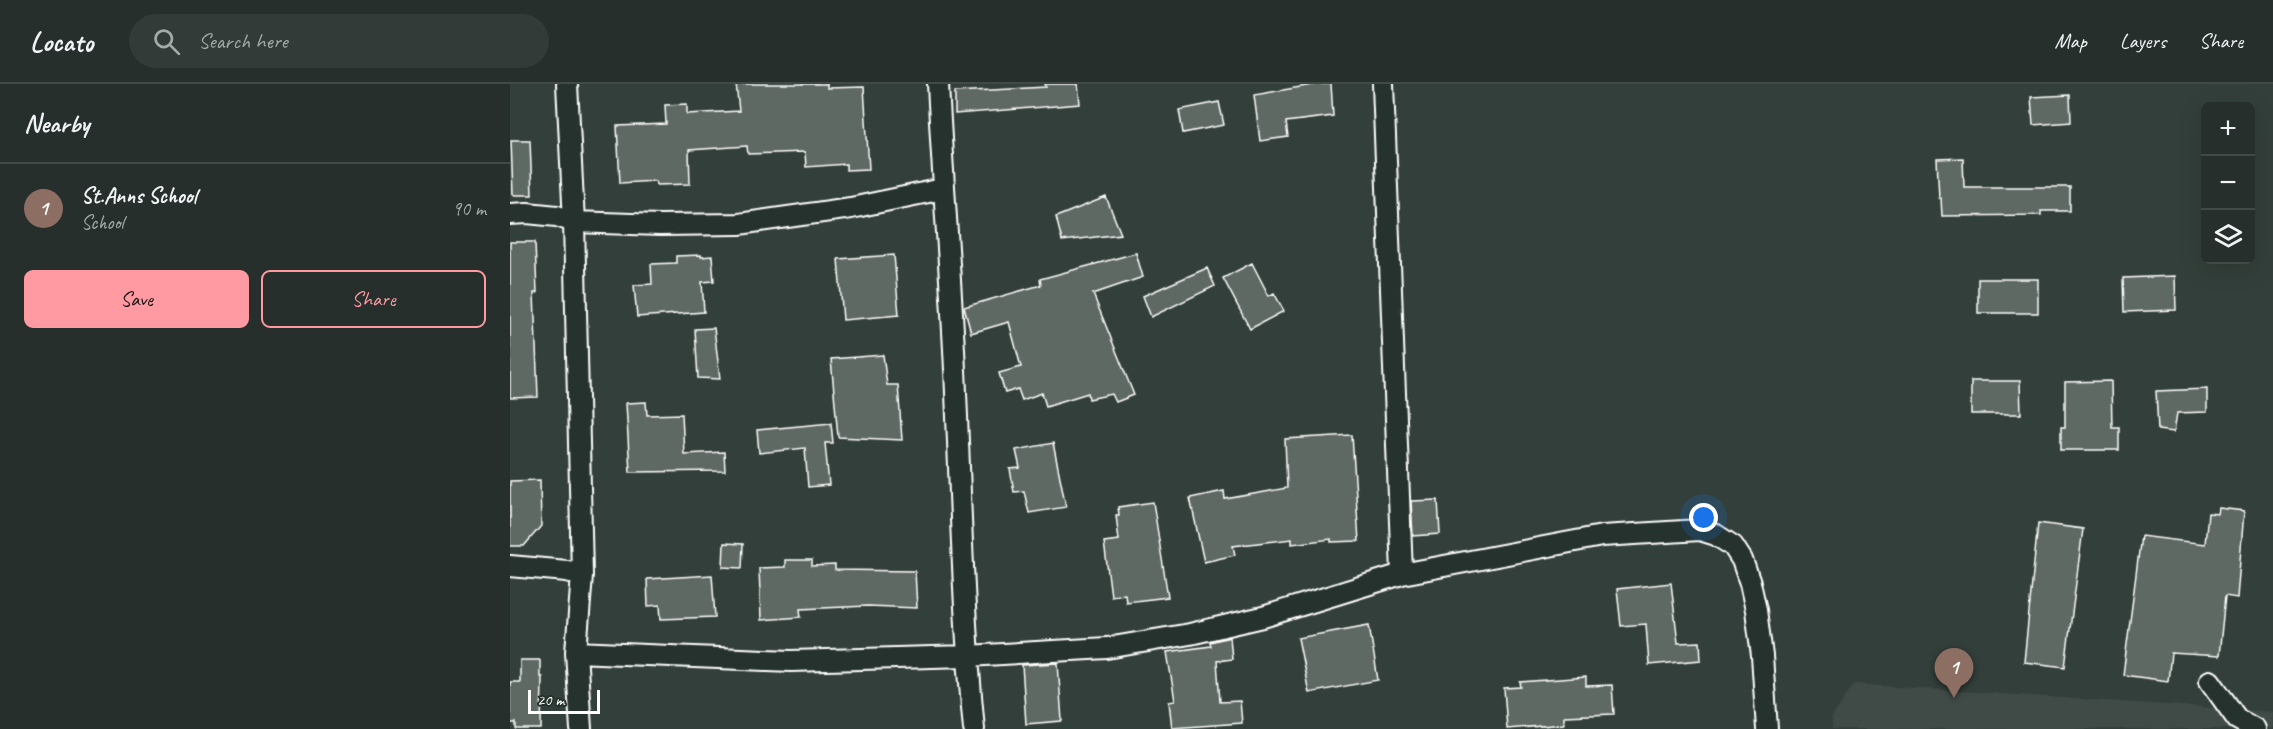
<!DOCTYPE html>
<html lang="en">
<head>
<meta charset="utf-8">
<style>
	body { margin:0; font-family:Caveat,sans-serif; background:#323b38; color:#f1f3f6 }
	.controls { position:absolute; right:18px; top:18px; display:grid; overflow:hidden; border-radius:9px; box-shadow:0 6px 24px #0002 }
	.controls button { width:54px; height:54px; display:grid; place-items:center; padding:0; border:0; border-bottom:2px solid #424a48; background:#262f2c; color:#f1f3f6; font:30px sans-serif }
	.scale { position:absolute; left:18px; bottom:15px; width:72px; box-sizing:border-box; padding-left:6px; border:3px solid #fff; border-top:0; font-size:16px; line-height:21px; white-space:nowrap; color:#fff; -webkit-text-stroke:4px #26332d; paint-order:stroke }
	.you { position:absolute; left:1194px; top:434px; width:21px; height:21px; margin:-15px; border:4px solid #fff; border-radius:50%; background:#1a73e8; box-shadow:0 0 0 9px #1a73e833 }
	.badge { display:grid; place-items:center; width:39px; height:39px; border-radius:50%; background:#ff9aa2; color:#fff; font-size:20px; font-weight:700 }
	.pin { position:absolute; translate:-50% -50px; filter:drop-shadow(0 2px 3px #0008) }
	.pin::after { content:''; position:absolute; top:32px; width:21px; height:18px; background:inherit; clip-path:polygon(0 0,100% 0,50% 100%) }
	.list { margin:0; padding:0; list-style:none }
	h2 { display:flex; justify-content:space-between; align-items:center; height:78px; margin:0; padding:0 24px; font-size:26px }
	h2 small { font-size:20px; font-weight:400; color:#a4a9a9 }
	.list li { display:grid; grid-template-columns:39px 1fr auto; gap:18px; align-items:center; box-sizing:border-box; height:90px; padding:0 24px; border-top:2px solid #424a48 }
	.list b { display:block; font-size:22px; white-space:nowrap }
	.list p { margin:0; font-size:20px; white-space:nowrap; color:#a4a9a9 }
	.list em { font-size:20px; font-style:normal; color:#a4a9a9 }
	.actions { display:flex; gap:12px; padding:18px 24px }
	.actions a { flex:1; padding:14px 0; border:2px solid #ff9aa2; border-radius:9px; text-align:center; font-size:21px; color:#ff9aa2 }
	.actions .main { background:#ff9aa2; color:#111 }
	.icon { flex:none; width:33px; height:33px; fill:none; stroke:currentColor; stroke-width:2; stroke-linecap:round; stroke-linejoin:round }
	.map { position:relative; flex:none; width:1763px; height:645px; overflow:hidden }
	header { display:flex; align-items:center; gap:36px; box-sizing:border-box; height:84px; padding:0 30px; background:#262f2c; border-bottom:2px solid #424a48 }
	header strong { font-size:28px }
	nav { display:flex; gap:33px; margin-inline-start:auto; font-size:21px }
	.search { width:420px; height:54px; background:#323b38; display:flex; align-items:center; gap:15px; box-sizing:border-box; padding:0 21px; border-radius:33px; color:#a4a9a9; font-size:22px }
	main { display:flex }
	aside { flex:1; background:#262f2c }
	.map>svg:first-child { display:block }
	.built { fill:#404c47 }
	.building { fill:#5f6964; stroke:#fff; stroke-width:1.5 }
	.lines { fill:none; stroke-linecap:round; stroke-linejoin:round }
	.street-casing { stroke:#fff; stroke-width:24 }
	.street { stroke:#26332d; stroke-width:20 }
</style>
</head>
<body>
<header>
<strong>Locato</strong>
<div class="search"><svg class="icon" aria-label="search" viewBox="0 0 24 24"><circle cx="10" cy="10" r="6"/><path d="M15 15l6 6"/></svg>Search here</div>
<nav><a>Map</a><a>Layers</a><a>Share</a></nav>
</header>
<main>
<aside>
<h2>Nearby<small></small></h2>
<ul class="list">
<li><span class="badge" style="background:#8d6e63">1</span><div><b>St.Anns School</b><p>School</p></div><em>90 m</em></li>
</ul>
<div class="actions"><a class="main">Save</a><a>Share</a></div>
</aside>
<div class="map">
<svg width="1763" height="645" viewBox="0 0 1763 645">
	<rect width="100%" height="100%" fill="#333f3a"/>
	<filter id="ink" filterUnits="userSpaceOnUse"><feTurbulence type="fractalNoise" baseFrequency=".0167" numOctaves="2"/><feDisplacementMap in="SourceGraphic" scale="12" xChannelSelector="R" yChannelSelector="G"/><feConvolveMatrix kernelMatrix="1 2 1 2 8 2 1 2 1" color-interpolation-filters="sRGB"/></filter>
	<g filter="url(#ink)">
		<path class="built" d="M 1344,600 L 1763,628 L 1763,645 L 1322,645 L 1322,633 Z"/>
		<path class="building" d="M 226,0 L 317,0 L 317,4 L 354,3 L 359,85 L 336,86 L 336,80 L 296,83 L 295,68 L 238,70 L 237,62 L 179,66 L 180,100 L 147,101 L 146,97 L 110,99 L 107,42 L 156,40 L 155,21 L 177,20 L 177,30 L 229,27 Z
			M 535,0 L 568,0 L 570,20 L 445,30 L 445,8 L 536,3 Z
			M 808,0 L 821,0 L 823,32 L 776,38 L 778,53 L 750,57 L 744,11 Z
			M 1560,11 L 1561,38 L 1523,41 L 1521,13 Z
			M 709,18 L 714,41 L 673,49 L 669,26 Z
			M 1,56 L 20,56 L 22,111 L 3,111 Z
			M 1453,74 L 1454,103 L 1560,103 L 1560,127 L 1531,127 L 1531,131 L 1432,132 L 1431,114 L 1429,114 L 1427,75 Z
			M 596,113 L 611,150 L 552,157 L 546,133 Z
			M 0,158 L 25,158 L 27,209 L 24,209 L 28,313 L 0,314 Z
			M 626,169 L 633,193 L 583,210 L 624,311 L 606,318 L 602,310 L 579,315 L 578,309 L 536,322 L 532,309 L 512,316 L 508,305 L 495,309 L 489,289 L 511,283 L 499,238 L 461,249 L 454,223 L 531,201 L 530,195 Z
			M 191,171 L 191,173 L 202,172 L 204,197 L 192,198 L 194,228 L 127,233 L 124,201 L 142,200 L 141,180 L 166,179 L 166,172 Z
			M 384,171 L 389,231 L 333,236 L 328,175 Z
			M 742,179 L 759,212 L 764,209 L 774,227 L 740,245 L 713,194 Z
			M 697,184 L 705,202 L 641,233 L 633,212 Z
			M 1665,192 L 1666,226 L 1614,228 L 1613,194 Z
			M 1468,195 L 1528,195 L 1528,229 L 1468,229 Z
			M 204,244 L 210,295 L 188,294 L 185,245 Z
			M 373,271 L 377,301 L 388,301 L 392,356 L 328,353 L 321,275 Z
			M 1461,297 L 1510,297 L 1511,330 L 1461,330 Z
			M 1601,297 L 1602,343 L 1609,343 L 1609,366 L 1551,366 L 1551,343 L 1555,343 L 1555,298 Z
			M 1697,305 L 1697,328 L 1667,329 L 1664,348 L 1648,346 L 1646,307 Z
			M 136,318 L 137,331 L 172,330 L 174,370 L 214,368 L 215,387 L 120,388 L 116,319 Z
			M 321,339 L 323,359 L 315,359 L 319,401 L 298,403 L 295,364 L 249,369 L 247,346 Z
			M 842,351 L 849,457 L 821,458 L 821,455 L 782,460 L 782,455 L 723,462 L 725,471 L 694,478 L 680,414 L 714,407 L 715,415 L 777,404 L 775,355 Z
			M 543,359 L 556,423 L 519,429 L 514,407 L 504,408 L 500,385 L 510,384 L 506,366 Z
			M 30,396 L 31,442 L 14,462 L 0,462 L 0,397 Z
			M 928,416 L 930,450 L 903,452 L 901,417 Z
			M 643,418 L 658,513 L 616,518 L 615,510 L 601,512 L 594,458 L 609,456 L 606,431 L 609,431 L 608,423 Z
			M 1709,424 L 1734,427 L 1727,514 L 1715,512 L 1709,572 L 1661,569 L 1658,597 L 1613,591 L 1631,452 L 1695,460 L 1698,429 L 1708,430 Z
			M 1528,439 L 1573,445 L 1555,583 L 1514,578 Z
			M 214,459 L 233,460 L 232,484 L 213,483 Z
			M 275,476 L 302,476 L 302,482 L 325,481 L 325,486 L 405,487 L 407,524 L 358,522 L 290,525 L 291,533 L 251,536 L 249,484 L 275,483 Z
			M 202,491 L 205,533 L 151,535 L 150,521 L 138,522 L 137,495 Z
			M 1161,499 L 1168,559 L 1190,558 L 1191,576 L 1139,581 L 1136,540 L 1111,542 L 1107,505 Z
			M 859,541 L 868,596 L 799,609 L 788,554 Z
			M 720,553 L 722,575 L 707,577 L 710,618 L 730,617 L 732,639 L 662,644 L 659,618 L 665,617 L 657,568 L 701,562 L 700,558 Z
			M 10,576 L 30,576 L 30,593 L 32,593 L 31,645 L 6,645 L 6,639 L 0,639 L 0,598 L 10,598 Z
			M 548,579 L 552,637 L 516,640 L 512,581 Z
			M 1076,593 L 1076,602 L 1102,601 L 1104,630 L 1054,632 L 1054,640 L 997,645 L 994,604 L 1011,603 L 1010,598 Z"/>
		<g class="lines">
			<g class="street-casing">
				<path id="street" d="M 57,0 L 64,138 L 72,491 L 66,568 L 71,645
					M 428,0 C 433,103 442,206 446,309 C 451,421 453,533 464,645
					M 873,0 L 892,490
					M 0,130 L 17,129 L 47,132 L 64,138 L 150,141 L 229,140 L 341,124 L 433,105
					M 0,482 L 57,487 L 72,491
					M 66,568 L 281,577 L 457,572 L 597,564 L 680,550 L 753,533 L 892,490 L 1092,452 L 1190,446 L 1206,451 L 1223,462 L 1232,476 L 1240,499 L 1246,526 L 1252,572 L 1257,645
					M 1700,597 L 1727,635 L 1745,645"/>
			</g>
			<use href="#street" class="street"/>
		</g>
	</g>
</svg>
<div class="controls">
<button>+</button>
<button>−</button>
<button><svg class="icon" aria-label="layers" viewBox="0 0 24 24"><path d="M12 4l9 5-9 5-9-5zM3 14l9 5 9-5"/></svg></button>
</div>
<div class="scale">20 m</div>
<div class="you"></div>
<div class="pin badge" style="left:1444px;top:614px;background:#8d6e63">1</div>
</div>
</main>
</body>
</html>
